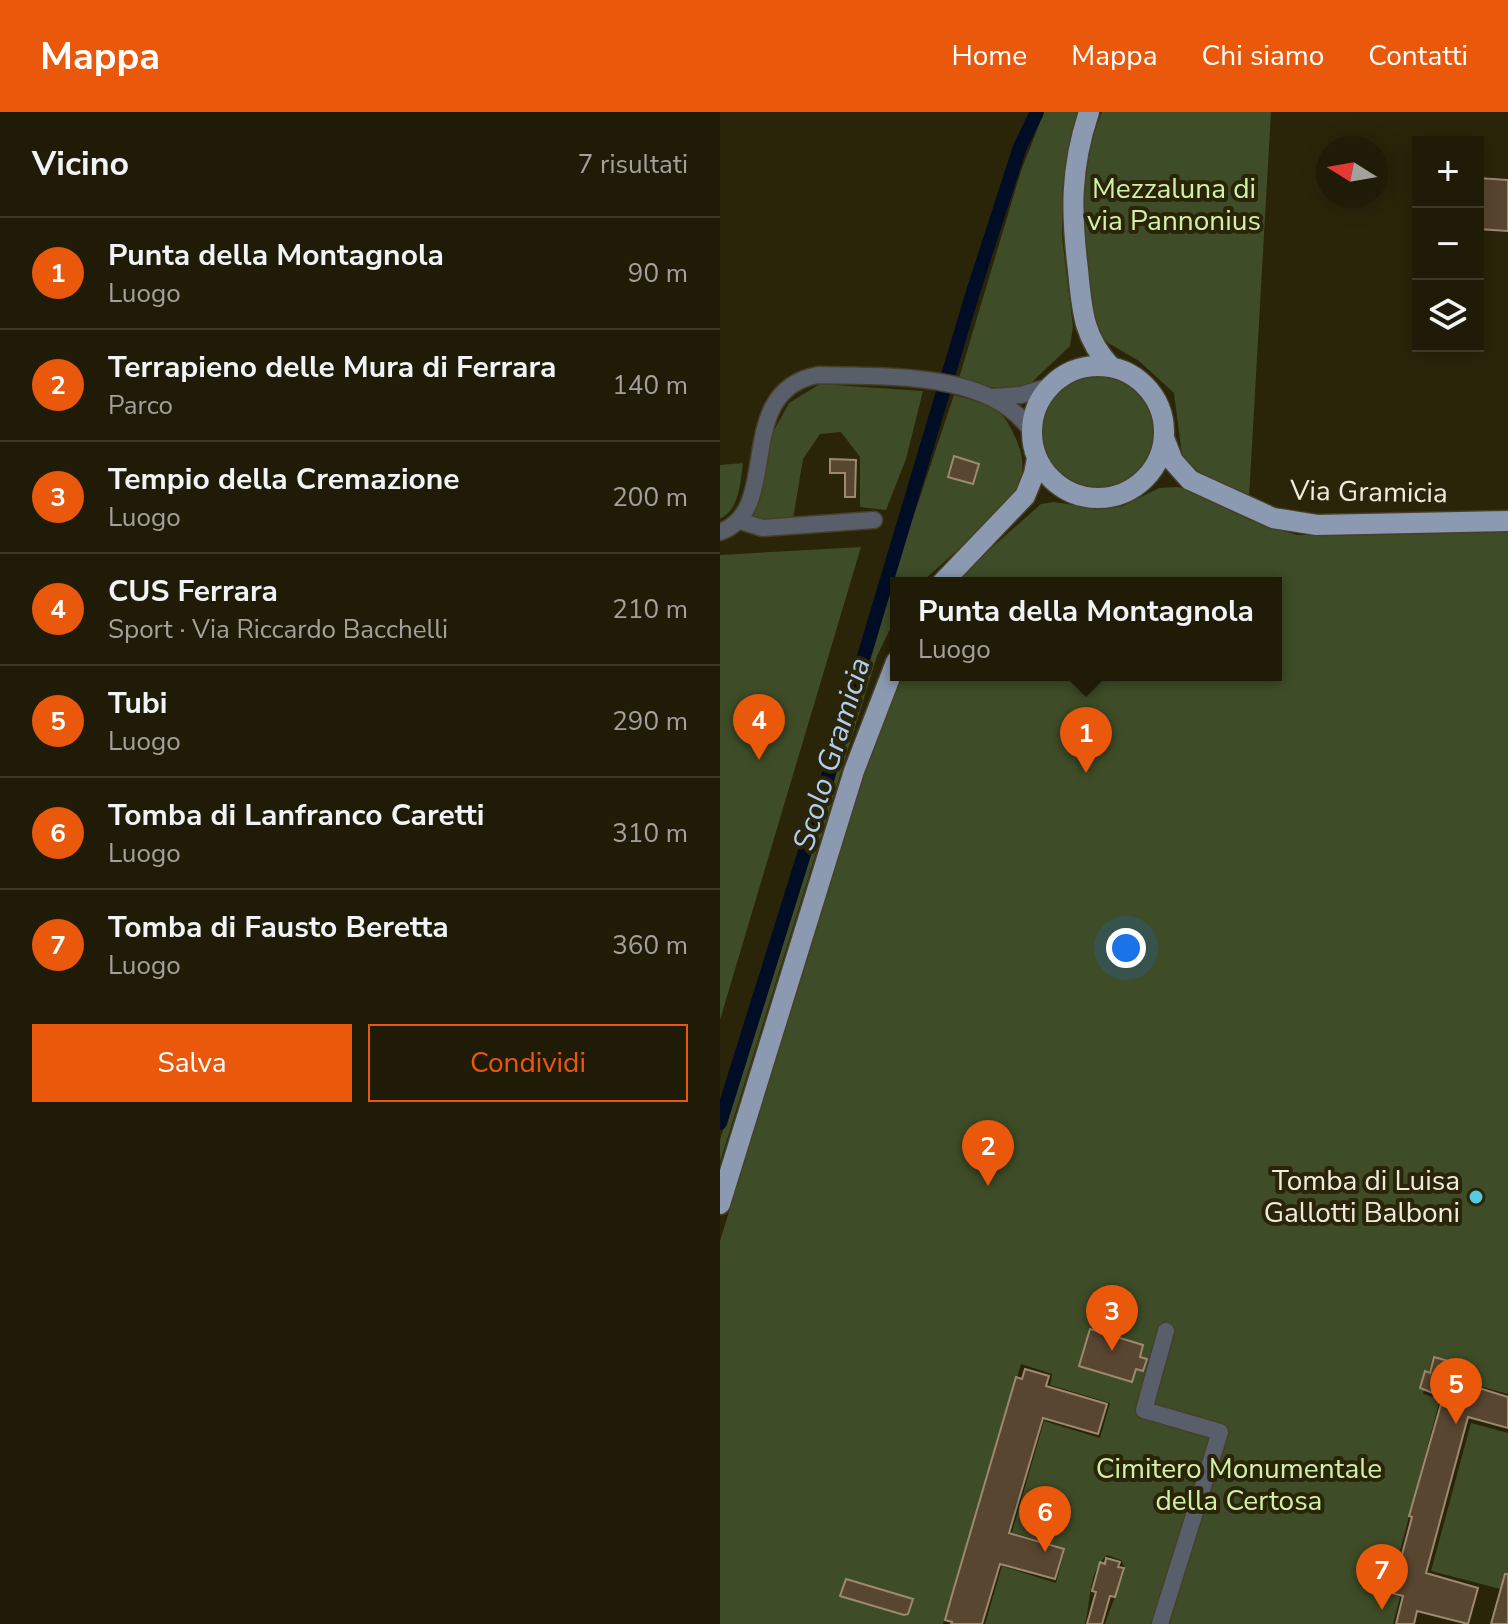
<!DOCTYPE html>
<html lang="it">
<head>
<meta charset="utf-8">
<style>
	body { margin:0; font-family:"Nunito Sans",sans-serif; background:#2d2815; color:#f1f3f6 }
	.controls { position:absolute; right:24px; top:24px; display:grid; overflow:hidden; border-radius:0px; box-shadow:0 4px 20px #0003 }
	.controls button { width:72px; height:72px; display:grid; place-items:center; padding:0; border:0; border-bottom:2px solid #3d3928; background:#201b07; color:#f1f3f6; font:40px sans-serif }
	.compass { position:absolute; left:596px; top:24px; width:72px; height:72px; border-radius:50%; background:#201b07; box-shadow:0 4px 20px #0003; rotate:281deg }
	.you { position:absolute; left:406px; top:836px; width:28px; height:28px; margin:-20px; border:6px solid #fff; border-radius:50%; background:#1a73e8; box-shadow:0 0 0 12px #1a73e833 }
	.badge { display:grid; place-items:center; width:52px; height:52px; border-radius:50%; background:#ea580c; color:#fff; font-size:26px; font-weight:700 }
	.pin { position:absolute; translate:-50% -66px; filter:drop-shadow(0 2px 4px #0008) }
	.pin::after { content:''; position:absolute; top:42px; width:28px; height:24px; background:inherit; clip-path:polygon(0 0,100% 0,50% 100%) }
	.popup { position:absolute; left:170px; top:465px; width:392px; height:104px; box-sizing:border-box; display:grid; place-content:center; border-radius:0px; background:#201b07; filter:drop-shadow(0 2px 6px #0005); font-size:26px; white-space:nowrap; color:#a2a19b }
	.popup b { font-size:30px; color:#f1f3f6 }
	.popup::after { content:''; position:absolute; left:50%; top:100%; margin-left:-16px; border:16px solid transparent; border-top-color:#201b07 }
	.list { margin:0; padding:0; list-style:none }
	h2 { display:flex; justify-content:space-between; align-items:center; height:104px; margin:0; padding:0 32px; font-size:34px }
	h2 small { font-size:26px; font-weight:400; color:#a2a19b }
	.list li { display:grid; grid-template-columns:52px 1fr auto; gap:24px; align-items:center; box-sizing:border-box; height:112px; padding:0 32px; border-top:2px solid #3d3928 }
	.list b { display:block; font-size:30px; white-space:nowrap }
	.list p { margin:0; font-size:26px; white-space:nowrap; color:#a2a19b }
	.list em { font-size:26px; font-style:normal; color:#a2a19b }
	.actions { display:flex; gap:16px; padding:24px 32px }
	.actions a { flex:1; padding:18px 0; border:2px solid #ea580c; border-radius:0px; text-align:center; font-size:28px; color:#ea580c }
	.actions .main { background:#ea580c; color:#fff }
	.icon { flex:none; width:44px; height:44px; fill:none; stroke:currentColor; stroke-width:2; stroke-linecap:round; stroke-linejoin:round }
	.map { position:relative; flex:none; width:788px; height:1512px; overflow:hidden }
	header { display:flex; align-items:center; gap:48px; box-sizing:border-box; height:112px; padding:0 40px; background:#ea580c; color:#fff }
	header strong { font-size:38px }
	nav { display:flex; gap:44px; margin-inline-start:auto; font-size:28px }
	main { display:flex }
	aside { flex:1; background:#201b07 }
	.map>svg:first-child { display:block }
	.green { fill:#3e4d27 }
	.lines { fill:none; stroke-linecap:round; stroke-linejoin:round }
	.canal { stroke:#000d25; stroke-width:14 }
	.building { fill:#584630; stroke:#9d8970; stroke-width:2 }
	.minor-casing { stroke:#464027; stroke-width:19 }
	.major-casing { stroke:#464027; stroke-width:23 }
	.minor { stroke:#585f6a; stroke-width:16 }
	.major { stroke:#8b9ab0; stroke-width:20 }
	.poi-dot { fill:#58c9e3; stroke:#2a2409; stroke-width:3 }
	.labels { text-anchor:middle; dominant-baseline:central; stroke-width:8; stroke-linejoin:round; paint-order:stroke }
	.park-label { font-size:28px; fill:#d1f1a7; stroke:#2a2409 }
	.street-label { font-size:28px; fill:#efecdc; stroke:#2a2409 }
	.poi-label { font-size:28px; fill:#efecdc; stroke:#2a2409; text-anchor:end }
	.water-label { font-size:30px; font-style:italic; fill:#b1cff4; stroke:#2a2409 }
</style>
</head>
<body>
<header>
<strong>Mappa</strong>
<nav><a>Home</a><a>Mappa</a><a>Chi siamo</a><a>Contatti</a></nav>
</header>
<main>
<aside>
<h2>Vicino<small>7 risultati</small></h2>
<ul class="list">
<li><span class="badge">1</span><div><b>Punta della Montagnola</b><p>Luogo</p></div><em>90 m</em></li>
<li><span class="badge">2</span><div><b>Terrapieno delle Mura di Ferrara</b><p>Parco</p></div><em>140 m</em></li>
<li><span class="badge">3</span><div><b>Tempio della Cremazione</b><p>Luogo</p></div><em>200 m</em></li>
<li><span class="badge">4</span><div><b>CUS Ferrara</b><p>Sport · Via Riccardo Bacchelli</p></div><em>210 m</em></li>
<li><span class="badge">5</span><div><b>Tubi</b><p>Luogo</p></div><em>290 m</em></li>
<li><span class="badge">6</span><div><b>Tomba di Lanfranco Caretti</b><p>Luogo</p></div><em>310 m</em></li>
<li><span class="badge">7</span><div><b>Tomba di Fausto Beretta</b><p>Luogo</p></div><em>360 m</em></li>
</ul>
<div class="actions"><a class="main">Salva</a><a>Condividi</a></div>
</aside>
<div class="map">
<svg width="788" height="1512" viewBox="0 0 788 1512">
	<rect width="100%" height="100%" fill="#2a2409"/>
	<path class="green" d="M 324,0 L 359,0 L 353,17 L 342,82 L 342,125 L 353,215 L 350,234 L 311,271 L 298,276 L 266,275 L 239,266 L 301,59 Z
		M 382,0 L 551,0 L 529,386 L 474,357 L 462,343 L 454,281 L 419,249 L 378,225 C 367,150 352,73 382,0 Z
		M321 320a57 57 0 1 1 114 0a57 57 0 1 1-114 0Z
		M 100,272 L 203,279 L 186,347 L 166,398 L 140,395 L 140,345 L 121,320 L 100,322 L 83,347 L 73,407 L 45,410 L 32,405 L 52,322 L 69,291 Z
		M 234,283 C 268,293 281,291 296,327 C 302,340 305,355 300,369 C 292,393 222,451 201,471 L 176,471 L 176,505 L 157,544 L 0,1050 L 0,1028 L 192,409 Z
		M 23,351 C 20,371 20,397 0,407 L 0,353 Z
		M 458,375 L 469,378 L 532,409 L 577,423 L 788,420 L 788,1282 L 748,1271 L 753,1254 L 713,1244 L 703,1282 L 720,1287 L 675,1458 L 646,1451 L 640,1474 L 680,1485 L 673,1512 L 385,1512 C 391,1492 400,1477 405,1456 L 401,1448 L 387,1443 C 368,1459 371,1490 365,1512 L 265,1512 L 282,1454 L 336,1471 L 345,1437 L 292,1420 L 324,1309 L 380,1326 L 390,1291 L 330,1273 L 332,1262 L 301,1252 L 223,1512 L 0,1512 L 0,1129 L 140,674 L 181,563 L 556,563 L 556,471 L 236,471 L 251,454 L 321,392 L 334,390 L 382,397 L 403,394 L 439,376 Z
		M 141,435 L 16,854 L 0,908 L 0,443 Z
		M 751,1311 L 788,1321 L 788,1479 L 711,1459 Z"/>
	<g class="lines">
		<path class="canal" d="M 0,1011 L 102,685 L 253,180 L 300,35 L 317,0"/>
	</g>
	<path class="building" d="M 758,66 L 788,68 L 788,119 L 758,117 Z
		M 234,344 L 259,352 L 253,372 L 228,365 Z
		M 110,347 L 136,348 L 135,385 L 125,385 L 125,361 L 110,361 Z
		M 370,1217 L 423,1233 L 420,1245 L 427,1247 L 423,1259 L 416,1257 L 412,1270 L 359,1254 Z
		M 714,1245 L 750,1255 L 746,1272 L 788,1285 L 788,1316 L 748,1305 L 706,1461 L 758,1476 L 748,1512 L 697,1499 L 694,1512 L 676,1512 L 683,1484 L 643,1474 L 647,1453 L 677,1461 L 692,1405 L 689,1404 L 723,1285 L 700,1276 L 705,1259 L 710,1261 Z
		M 305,1257 L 329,1264 L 326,1274 L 387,1292 L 378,1322 L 323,1306 L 289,1421 L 344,1437 L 335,1467 L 280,1452 L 262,1512 L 231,1512 L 232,1510 L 225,1508 L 232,1483 L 296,1265 L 302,1267 Z
		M 386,1446 L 400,1450 L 398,1455 L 404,1456 L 395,1485 L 390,1484 L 382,1512 L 367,1512 L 376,1480 L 372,1479 L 380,1450 L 385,1452 Z
		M 785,1462 L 788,1462 L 788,1512 L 771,1512 Z
		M 126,1467 L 193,1487 L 188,1502 L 184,1503 L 120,1484 Z"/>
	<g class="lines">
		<g class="minor-casing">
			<path id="minor" d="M 272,285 L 301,283 L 331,274
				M 20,409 L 42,416 L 154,408
				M 0,420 C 64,398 11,279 98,263 C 163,265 271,258 312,320
				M 440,1512 L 500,1320 L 424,1298 L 446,1219"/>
		</g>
		<g class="major-casing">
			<path id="major" d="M 369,0 C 350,57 351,100 358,158 C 362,198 363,225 391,255
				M312 320a66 66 0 1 1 132 0a66 66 0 1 1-132 0Z
				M 444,326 L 453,349 L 470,368 L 553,406 L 597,413 L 788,409
				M 222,471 L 305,384 L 314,362 L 317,346
				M 0,1092 L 134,659 L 176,550"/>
		</g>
		<use href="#minor" class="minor"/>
		<use href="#major" class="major"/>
	</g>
	<circle class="poi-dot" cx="756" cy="1085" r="8"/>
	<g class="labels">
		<g class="park-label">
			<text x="454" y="77">Mezzaluna di<tspan x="454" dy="32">via Pannonius</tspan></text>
			<text x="519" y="1357">Cimitero Monumentale<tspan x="519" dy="32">della Certosa</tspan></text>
		</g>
		<g class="street-label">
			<text transform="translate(649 380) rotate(1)">Via Gramicia</text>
		</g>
		<g class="poi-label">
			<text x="740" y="1069">Tomba di Luisa<tspan x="740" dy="32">Gallotti Balboni</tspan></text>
		</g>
		<g class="water-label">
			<text transform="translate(112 642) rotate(-73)">Scolo Gramicia</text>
		</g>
	</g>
</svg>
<div class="controls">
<button>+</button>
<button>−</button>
<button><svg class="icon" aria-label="layers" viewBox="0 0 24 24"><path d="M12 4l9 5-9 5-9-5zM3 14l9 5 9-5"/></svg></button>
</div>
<svg class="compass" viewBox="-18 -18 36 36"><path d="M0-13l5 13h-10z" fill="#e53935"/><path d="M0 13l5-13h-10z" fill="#a2a19b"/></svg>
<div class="you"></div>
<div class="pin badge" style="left:366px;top:661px">1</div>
<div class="popup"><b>Punta della Montagnola</b>Luogo</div>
<div class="pin badge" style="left:268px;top:1074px">2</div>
<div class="pin badge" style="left:392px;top:1239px">3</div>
<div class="pin badge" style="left:39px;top:648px">4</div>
<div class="pin badge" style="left:736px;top:1312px">5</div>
<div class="pin badge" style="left:325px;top:1440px">6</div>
<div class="pin badge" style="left:662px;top:1498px">7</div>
</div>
</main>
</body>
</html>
